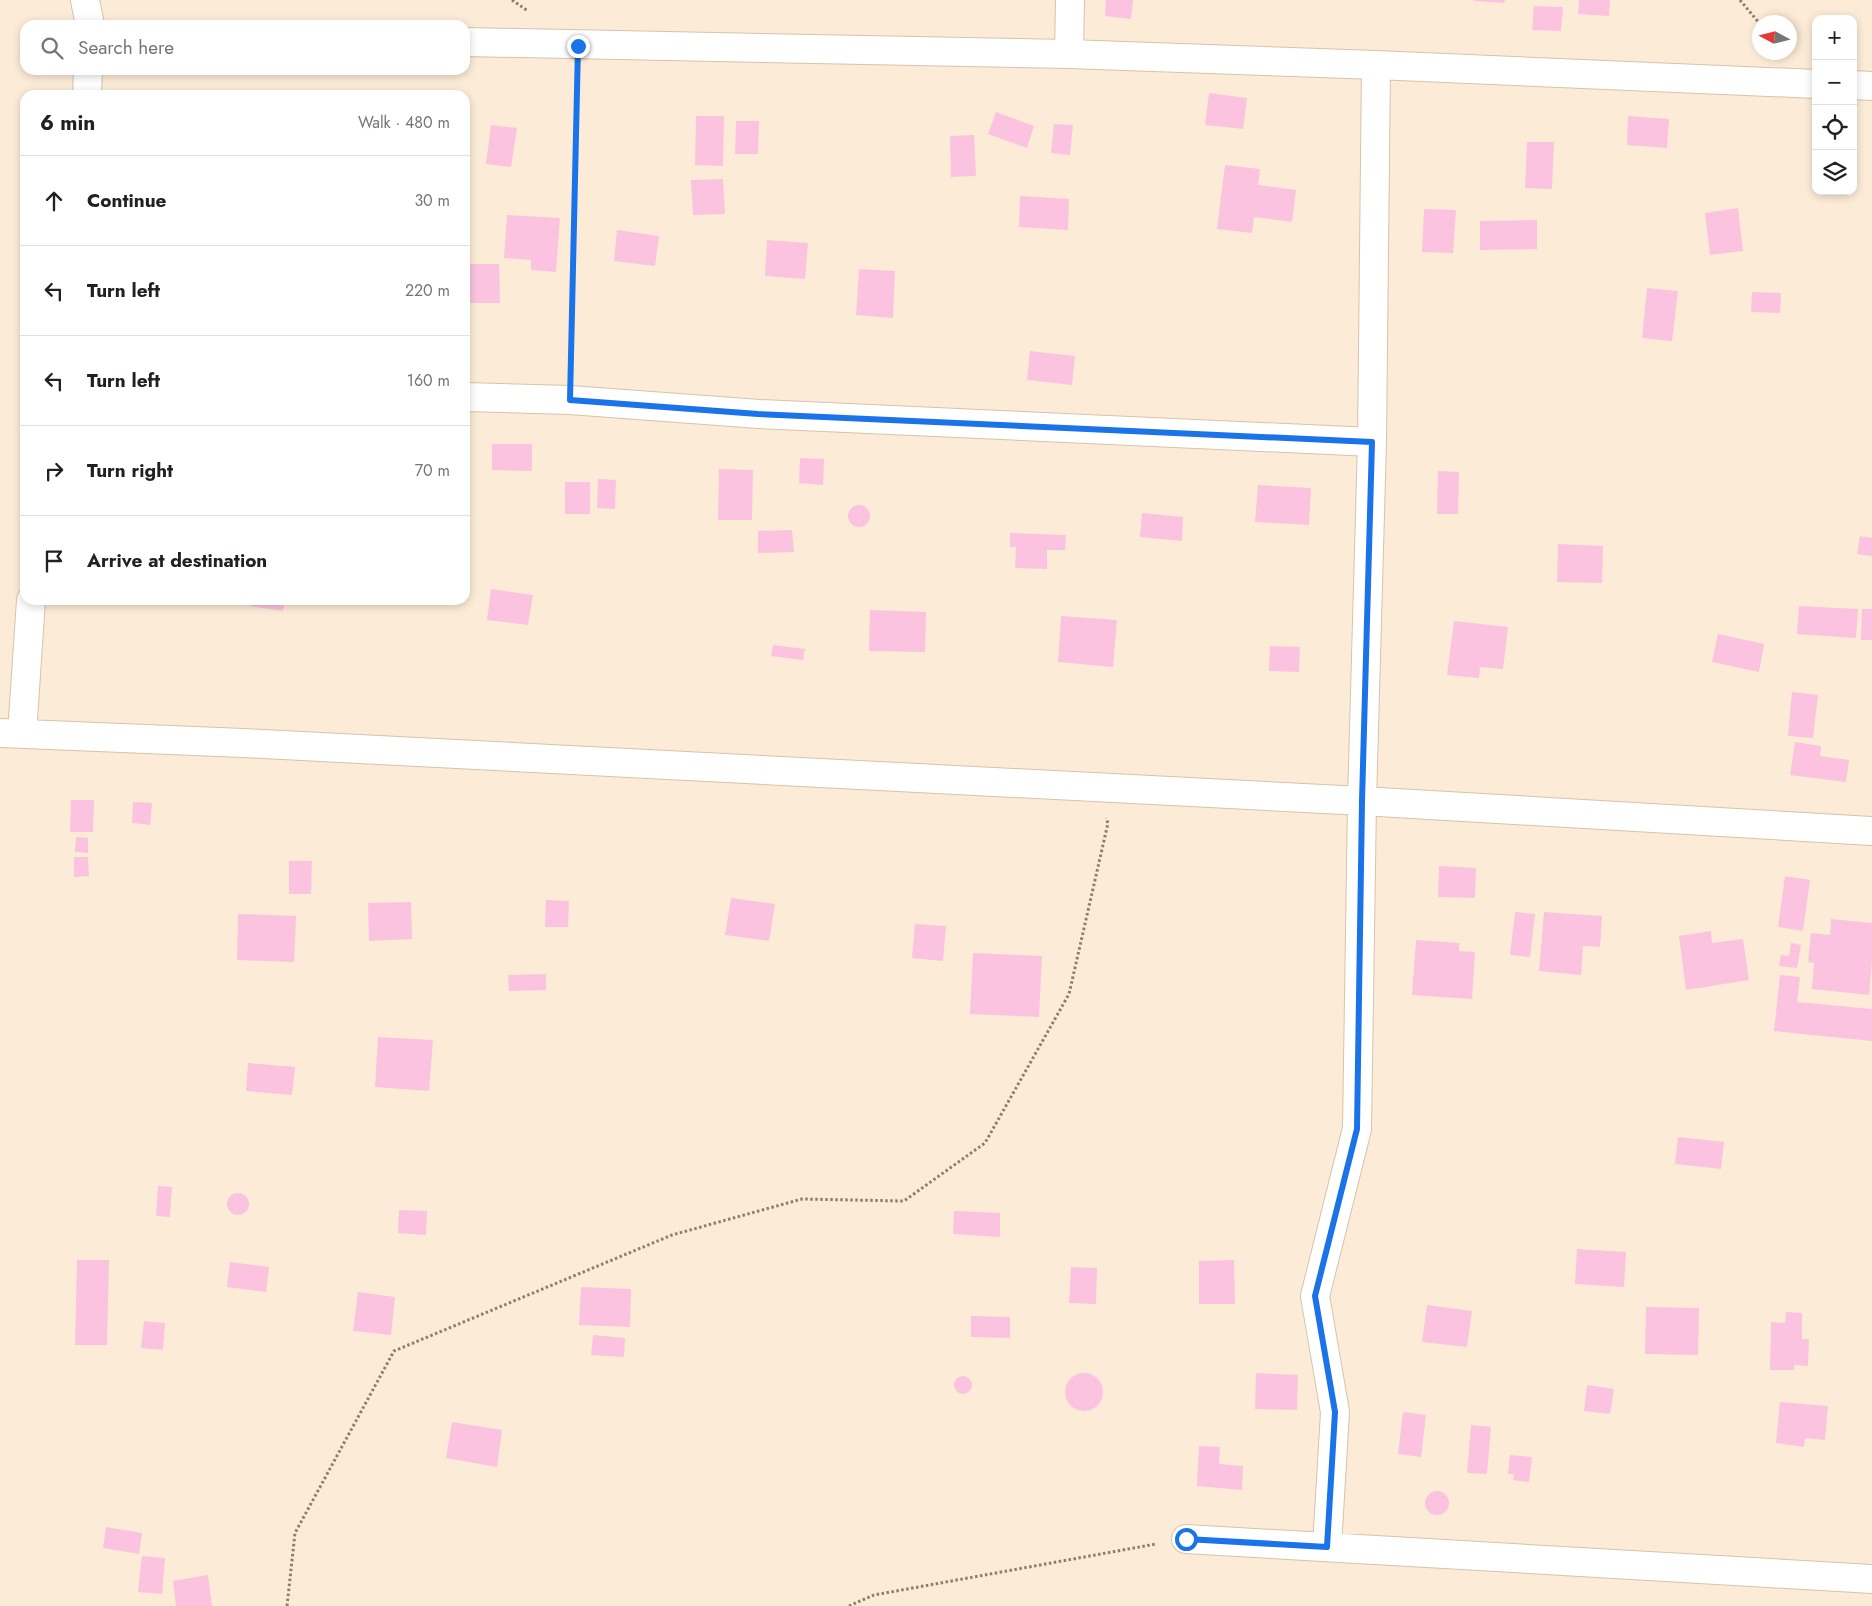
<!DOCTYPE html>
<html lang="en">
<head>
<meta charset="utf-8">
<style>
	body { margin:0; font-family:Jost,sans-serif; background:#f6f6f6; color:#202124 }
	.controls { position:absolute; right:15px; top:15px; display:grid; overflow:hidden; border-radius:10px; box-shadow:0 2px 8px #0003 }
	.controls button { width:45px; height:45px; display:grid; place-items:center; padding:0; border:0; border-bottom:1px solid #e0e0e0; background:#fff; color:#202124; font:25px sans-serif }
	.compass { position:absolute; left:1752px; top:15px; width:45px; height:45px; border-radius:50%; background:#fff; box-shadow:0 2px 8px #0003; rotate:277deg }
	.stop { position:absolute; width:15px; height:15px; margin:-11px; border:4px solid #1a73e8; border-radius:50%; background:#fff }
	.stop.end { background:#1a73e8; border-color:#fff; box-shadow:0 1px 5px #0008 }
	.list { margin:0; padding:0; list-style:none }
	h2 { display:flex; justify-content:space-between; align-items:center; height:65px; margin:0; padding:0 20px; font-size:21px }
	h2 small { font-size:16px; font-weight:400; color:#757577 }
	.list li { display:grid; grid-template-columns:32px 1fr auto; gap:15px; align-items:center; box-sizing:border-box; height:90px; padding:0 20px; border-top:1px solid #e0e0e0 }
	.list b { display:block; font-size:19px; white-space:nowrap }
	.list em { font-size:16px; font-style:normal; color:#757577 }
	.icon { flex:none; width:28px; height:28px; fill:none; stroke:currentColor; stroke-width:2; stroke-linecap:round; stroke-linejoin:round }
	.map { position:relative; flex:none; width:1872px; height:1606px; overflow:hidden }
	.search { position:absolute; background:#fff; box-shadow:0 2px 8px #0003; left:20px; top:20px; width:450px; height:55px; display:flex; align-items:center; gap:12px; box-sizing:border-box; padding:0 18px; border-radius:15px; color:#757577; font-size:19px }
	.panel { position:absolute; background:#fff; box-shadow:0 2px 8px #0003; left:20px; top:90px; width:450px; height:515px; border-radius:15px }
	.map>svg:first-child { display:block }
	.building { fill:#fbc3df }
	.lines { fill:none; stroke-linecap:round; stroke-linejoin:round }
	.street-casing { stroke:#d7c3a9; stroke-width:30 }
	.path { stroke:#8a7f6f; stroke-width:3; stroke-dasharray:2.5 2.5; stroke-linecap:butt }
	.street { stroke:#fff; stroke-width:28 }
	.route { stroke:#1a73e8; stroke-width:6 }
</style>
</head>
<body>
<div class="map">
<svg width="1872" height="1606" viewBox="0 0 1872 1606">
	<rect width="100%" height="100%" fill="#fcecd7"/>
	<path class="building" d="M 1106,0 L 1133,0 L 1131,19 L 1105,16 Z
		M 1474,0 L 1505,0 L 1504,3 L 1474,1 Z
		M 1579,0 L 1610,0 L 1609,16 L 1578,14 Z
		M 1534,6 L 1563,7 L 1561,31 L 1532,30 Z
		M 1209,93 L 1247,98 L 1243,129 L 1205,125 Z
		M 996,112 L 1034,126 L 1027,148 L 988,134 Z
		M 696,116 L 724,116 L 723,166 L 695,165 Z
		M 1628,116 L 1669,119 L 1667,148 L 1627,145 Z
		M 736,121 L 759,121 L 758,154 L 735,154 Z
		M 1054,124 L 1073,125 L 1070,155 L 1051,153 Z
		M 491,125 L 517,128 L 511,167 L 486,164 Z
		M 974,135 L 976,176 L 951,177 L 950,136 Z
		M 1527,142 L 1554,142 L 1552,189 L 1525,188 Z
		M 1225,165 L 1260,169 L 1258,185 L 1296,190 L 1292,222 L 1254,217 L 1252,233 L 1217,229 Z
		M 723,179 L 725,214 L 693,215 L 691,180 Z
		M 1020,196 L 1069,199 L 1068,230 L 1019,227 Z
		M 1738,208 L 1743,251 L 1710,255 L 1705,213 Z
		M 1424,209 L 1456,210 L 1453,253 L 1422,252 Z
		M 507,215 L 560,218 L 556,272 L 531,270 L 531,260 L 504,258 Z
		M 1537,220 L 1537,249 L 1480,250 L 1480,221 Z
		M 617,230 L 659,236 L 655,266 L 614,261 Z
		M 767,240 L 808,243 L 805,279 L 765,276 Z
		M 465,264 L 499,264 L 500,303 L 465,303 Z
		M 859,269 L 895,271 L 893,318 L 856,315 Z
		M 1647,288 L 1678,291 L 1672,341 L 1642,338 Z
		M 1752,292 L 1781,293 L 1780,313 L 1751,312 Z
		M 1030,351 L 1075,356 L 1072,385 L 1027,380 Z
		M 492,444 L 532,444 L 532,471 L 492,470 Z
		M 800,458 L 824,459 L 823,485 L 799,483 Z
		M 719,469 L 753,470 L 752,520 L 718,520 Z
		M 1438,471 L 1459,472 L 1458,514 L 1437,514 Z
		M 598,479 L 616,480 L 615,509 L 597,508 Z
		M 565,482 L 590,482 L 590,514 L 565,514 Z
		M 1258,485 L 1311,488 L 1309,525 L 1255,522 Z
		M848 516a11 11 0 1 1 22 0a11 11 0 1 1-22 0Z
		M 1142,513 L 1183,517 L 1182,541 L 1140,537 Z
		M 792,530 L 794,552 L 758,553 L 758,531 Z
		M 1010,533 L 1066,535 L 1065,550 L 1047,550 L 1047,569 L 1015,568 L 1016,547 L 1010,547 Z
		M 1860,536 L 1872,538 L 1872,556 L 1857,554 Z
		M 1558,544 L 1603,546 L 1602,583 L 1557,582 Z
		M 491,589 L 533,595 L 528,625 L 487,620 Z
		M 250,600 L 285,600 L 283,611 L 249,606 Z
		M 349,600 L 389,600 L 389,602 L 350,603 Z
		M 1799,606 L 1858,609 L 1856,638 L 1797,634 Z
		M 1862,609 L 1872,609 L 1872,640 L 1861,640 Z
		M 870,610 L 926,612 L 925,652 L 869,651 Z
		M 1061,616 L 1117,620 L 1113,667 L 1058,662 Z
		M 1454,621 L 1508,627 L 1503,669 L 1480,667 L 1479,678 L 1447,675 Z
		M 1718,634 L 1764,644 L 1759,672 L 1712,662 Z
		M 773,645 L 805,649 L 803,660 L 771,656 Z
		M 1270,646 L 1300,647 L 1299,672 L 1269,671 Z
		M 1792,692 L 1818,695 L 1813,738 L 1788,736 Z
		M 1795,742 L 1821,746 L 1820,756 L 1849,760 L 1846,782 L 1790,775 Z
		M 71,800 L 94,800 L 93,832 L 70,832 Z
		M 133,802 L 152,803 L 150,825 L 132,823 Z
		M 76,837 L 88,838 L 88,853 L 75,852 Z
		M 74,857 L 88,857 L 89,876 L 74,877 Z
		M 289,861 L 312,861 L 311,894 L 289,894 Z
		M 1439,866 L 1476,868 L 1475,898 L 1438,897 Z
		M 1785,876 L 1810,880 L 1803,931 L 1778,927 Z
		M 731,898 L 775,904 L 769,941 L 725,935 Z
		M 546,900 L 569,901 L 568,927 L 545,927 Z
		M 411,902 L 412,939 L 369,941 L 368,903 Z
		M 1515,912 L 1535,914 L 1530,957 L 1510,955 Z
		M 1544,912 L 1602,916 L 1600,947 L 1583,946 L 1581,975 L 1539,971 Z
		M 238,914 L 296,916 L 294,962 L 237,960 Z
		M 1831,919 L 1872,923 L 1872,960 L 1869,995 L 1812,989 L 1814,963 L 1808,962 L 1811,933 L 1830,935 Z
		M 915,924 L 946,926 L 943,961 L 912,958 Z
		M 1711,931 L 1712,943 L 1743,939 L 1749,980 L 1686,990 L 1679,936 Z
		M 1416,940 L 1459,943 L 1459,951 L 1475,952 L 1472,999 L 1412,995 Z
		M 1791,943 L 1801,945 L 1797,968 L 1779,966 L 1781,955 L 1789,956 Z
		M 973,953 L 1042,956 L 1039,1017 L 970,1014 Z
		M 546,974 L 546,990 L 509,991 L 508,975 Z
		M 1780,975 L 1800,977 L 1797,1002 L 1872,1009 L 1872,1041 L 1774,1031 Z
		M 378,1037 L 433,1040 L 429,1091 L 375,1087 Z
		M 248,1063 L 295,1067 L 292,1095 L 246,1091 Z
		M 1678,1137 L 1724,1142 L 1721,1169 L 1675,1164 Z
		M 158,1186 L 172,1187 L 170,1217 L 156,1216 Z
		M227 1204a11 11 0 1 1 22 0a11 11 0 1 1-22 0Z
		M 399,1210 L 427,1211 L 426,1235 L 398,1233 Z
		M 954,1211 L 1000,1213 L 1000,1237 L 953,1234 Z
		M 1577,1249 L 1626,1252 L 1624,1287 L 1575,1284 Z
		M 77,1260 L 109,1260 L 107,1345 L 75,1345 Z
		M 1234,1260 L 1235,1304 L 1199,1304 L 1199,1261 Z
		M 230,1262 L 269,1267 L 266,1292 L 227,1287 Z
		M 1071,1267 L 1097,1268 L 1096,1304 L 1069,1303 Z
		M 581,1287 L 631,1289 L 630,1327 L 579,1325 Z
		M 358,1292 L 395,1297 L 391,1335 L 353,1331 Z
		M 1427,1305 L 1472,1311 L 1467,1347 L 1422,1342 Z
		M 1646,1307 L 1699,1308 L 1698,1355 L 1645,1354 Z
		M 1786,1312 L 1802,1313 L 1802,1339 L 1809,1339 L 1808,1366 L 1794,1365 L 1794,1370 L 1770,1370 L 1771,1322 L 1785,1323 Z
		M 971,1316 L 1010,1317 L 1010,1338 L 971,1337 Z
		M 144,1321 L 165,1323 L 163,1350 L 141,1348 Z
		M 593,1335 L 625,1338 L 624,1357 L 591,1355 Z
		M 1256,1373 L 1298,1375 L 1297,1410 L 1255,1409 Z
		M1065 1392a19 19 0 1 1 38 0a19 19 0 1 1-38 0Z
		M954 1385a9 9 0 1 1 18 0a9 9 0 1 1-18 0Z
		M 1587,1385 L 1614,1389 L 1610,1414 L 1584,1411 Z
		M 1780,1402 L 1828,1406 L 1825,1440 L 1805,1438 L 1804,1447 L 1776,1443 Z
		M 1403,1412 L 1426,1415 L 1421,1457 L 1398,1454 Z
		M 452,1422 L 502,1430 L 497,1467 L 446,1458 Z
		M 1471,1425 L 1491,1427 L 1487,1474 L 1467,1473 Z
		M 1199,1446 L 1220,1447 L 1219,1464 L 1243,1466 L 1242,1490 L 1197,1486 Z
		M 1510,1455 L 1532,1457 L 1529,1482 L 1513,1480 L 1514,1474 L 1508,1474 Z
		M1425 1503a12 12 0 1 1 24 0a12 12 0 1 1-24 0Z
		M 106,1527 L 142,1533 L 139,1554 L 103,1548 Z
		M 142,1556 L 165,1558 L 162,1594 L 138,1592 Z
		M 208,1575 L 212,1606 L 176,1606 L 173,1581 Z"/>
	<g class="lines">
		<g class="street-casing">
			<path id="street" d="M 85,0 L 90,25
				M 465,42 L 1069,54 L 1376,65 L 1816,84
				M 1069,54 L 1070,0
				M 1853,85 L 1872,86
				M 87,95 L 88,70
				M 465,397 L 570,400 L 759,414 L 1372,442
				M 0,733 L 243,743 L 1362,801 L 1872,831
				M 22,734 L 31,600
				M 1186,1539 L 1872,1579
				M 1327,1547 L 1335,1412 L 1315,1296 L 1357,1129 L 1362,801 L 1372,442 L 1376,65"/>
		</g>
		<path class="path" d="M 512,0 L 528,11
			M 1740,0 L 1760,24
			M 571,370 L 578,76
			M 287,1606 L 295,1533 L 394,1351 L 672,1235 L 802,1199 L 904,1201 L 985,1143 L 1069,994 L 1108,823 L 1106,818
			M 849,1606 L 874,1595 L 1156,1544"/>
		<use href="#street" class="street"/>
	</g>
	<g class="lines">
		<path class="route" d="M 578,46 L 570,400 L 758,414 L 1372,442 L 1362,801 L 1357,1129 L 1315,1296 L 1335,1412 L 1327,1547 L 1186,1539"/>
	</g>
</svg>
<div class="controls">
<button>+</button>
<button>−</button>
<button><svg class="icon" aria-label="locate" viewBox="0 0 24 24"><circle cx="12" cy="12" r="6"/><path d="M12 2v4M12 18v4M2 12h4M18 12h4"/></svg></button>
<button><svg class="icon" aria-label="layers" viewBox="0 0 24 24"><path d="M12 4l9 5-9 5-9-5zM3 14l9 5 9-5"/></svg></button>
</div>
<svg class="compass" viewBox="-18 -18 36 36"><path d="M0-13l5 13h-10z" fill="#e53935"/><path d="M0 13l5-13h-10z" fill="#757577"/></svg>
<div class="stop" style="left:1186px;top:1539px"></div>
<div class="stop end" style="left:578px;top:46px"></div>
<div class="search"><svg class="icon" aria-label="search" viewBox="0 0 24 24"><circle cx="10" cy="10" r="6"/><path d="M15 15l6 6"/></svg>Search here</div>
<section class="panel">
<h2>6 min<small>Walk · 480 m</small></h2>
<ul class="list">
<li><svg class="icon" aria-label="ahead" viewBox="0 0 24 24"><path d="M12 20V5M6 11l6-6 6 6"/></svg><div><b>Continue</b></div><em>30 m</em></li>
<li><svg class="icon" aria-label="left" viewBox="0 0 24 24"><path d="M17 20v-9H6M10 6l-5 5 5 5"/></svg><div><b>Turn left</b></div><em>220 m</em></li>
<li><svg class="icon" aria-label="left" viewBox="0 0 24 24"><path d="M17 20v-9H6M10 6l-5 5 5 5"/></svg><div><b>Turn left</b></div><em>160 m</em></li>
<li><svg class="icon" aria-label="right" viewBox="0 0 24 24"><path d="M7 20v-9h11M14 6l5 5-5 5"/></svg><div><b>Turn right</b></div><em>70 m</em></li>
<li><svg class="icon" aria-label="arrive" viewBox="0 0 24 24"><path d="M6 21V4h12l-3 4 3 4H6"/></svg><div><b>Arrive at destination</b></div></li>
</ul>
</section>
</div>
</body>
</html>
